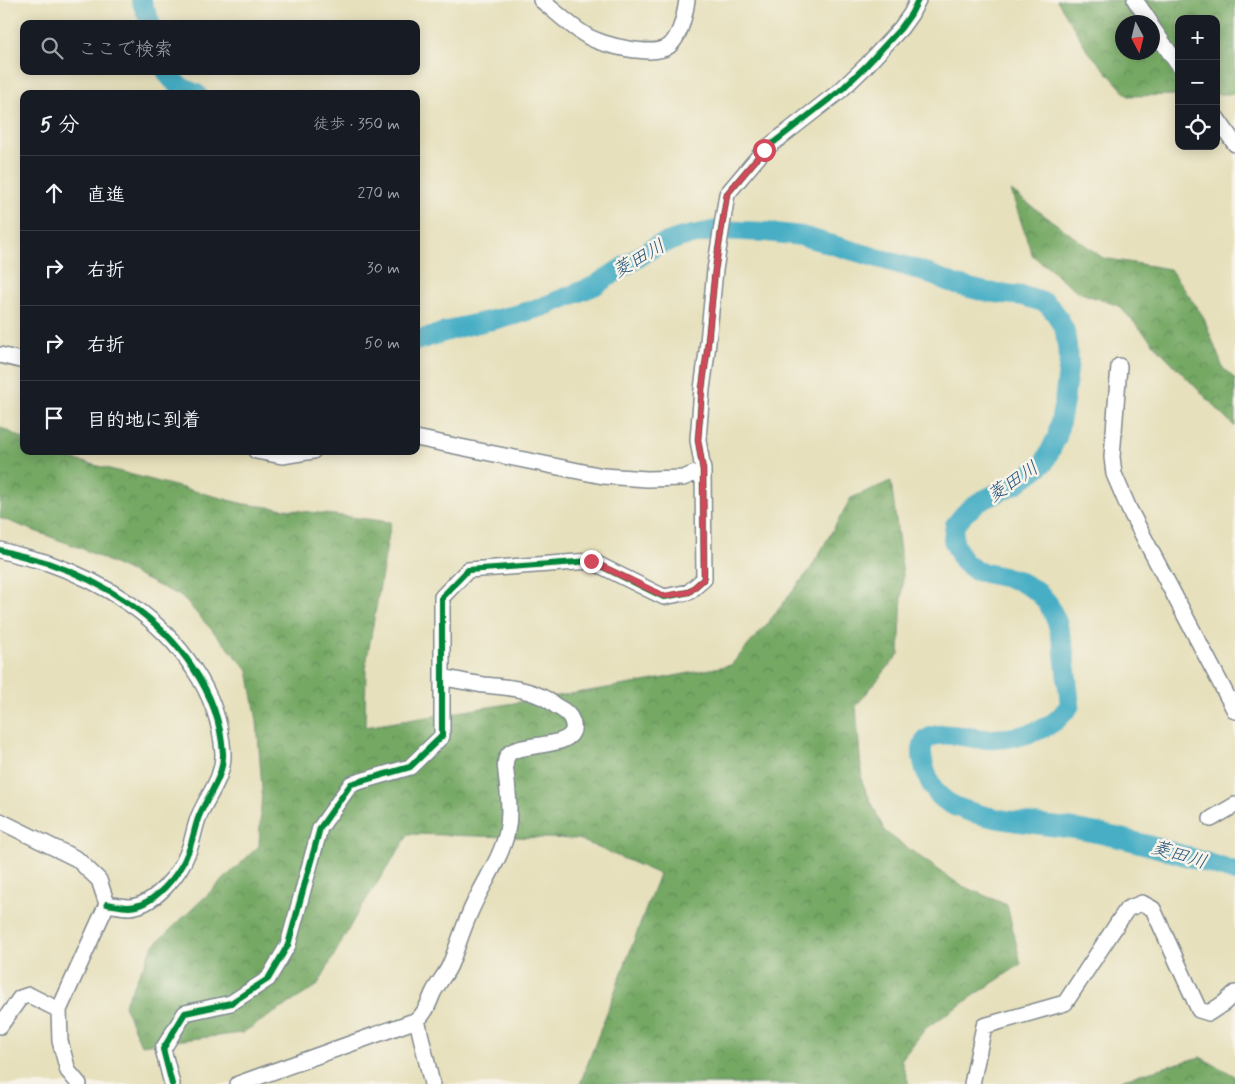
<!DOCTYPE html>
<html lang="ja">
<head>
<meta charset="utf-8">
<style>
	body { margin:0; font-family:Mynerve,"Klee One",sans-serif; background:#242831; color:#f1f3f6 }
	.controls { position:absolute; right:15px; top:15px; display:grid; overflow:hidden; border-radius:10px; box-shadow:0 2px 12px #0003 }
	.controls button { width:45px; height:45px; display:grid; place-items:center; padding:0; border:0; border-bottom:1px solid #363941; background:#171b24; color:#f1f3f6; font:25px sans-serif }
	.compass { position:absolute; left:1115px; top:15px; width:45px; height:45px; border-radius:50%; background:#171b24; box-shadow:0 2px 12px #0003; rotate:173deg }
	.stop { position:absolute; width:15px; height:15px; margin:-11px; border:4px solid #d1495b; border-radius:50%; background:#fff }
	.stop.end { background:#d1495b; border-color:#fff; box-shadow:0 1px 5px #0008 }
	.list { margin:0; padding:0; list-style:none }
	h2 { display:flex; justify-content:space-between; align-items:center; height:65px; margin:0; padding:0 20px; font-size:21px }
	h2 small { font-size:16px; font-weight:400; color:#9ea1a6 }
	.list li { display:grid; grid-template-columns:32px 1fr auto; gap:15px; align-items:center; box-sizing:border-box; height:75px; padding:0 20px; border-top:1px solid #363941 }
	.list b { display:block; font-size:19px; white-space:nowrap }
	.list em { font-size:16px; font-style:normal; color:#9ea1a6 }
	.icon { flex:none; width:28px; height:28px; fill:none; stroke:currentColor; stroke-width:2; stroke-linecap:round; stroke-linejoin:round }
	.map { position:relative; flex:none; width:1235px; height:1084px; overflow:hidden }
	.search { position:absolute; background:#171b24; box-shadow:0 2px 12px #0003; left:20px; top:20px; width:400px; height:55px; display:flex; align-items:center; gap:12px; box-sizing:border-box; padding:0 18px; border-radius:10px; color:#9ea1a6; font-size:19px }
	.panel { position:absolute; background:#171b24; box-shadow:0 2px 12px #0003; left:20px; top:90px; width:400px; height:365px; border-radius:10px }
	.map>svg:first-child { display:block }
	.forest { fill:url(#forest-crowns); stroke:#486c61; fill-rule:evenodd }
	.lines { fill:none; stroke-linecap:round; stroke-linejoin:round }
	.river { stroke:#46aec5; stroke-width:20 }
	.minor-casing { stroke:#80888d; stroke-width:18 }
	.minor { stroke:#fff; stroke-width:15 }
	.cycleway-casing { stroke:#f7f3e8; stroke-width:9 }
	.cycleway { stroke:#00873e; stroke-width:6 }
	.route { stroke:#d1495b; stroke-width:6 }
	.labels { text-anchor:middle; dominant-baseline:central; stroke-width:5; stroke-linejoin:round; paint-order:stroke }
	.water-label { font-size:19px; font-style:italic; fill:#28557d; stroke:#f7f3e8 }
</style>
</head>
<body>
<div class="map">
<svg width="1235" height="1084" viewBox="0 0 1235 1084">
	<defs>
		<pattern id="forest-crowns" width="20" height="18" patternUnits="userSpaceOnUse" patternTransform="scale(1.25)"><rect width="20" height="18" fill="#74a864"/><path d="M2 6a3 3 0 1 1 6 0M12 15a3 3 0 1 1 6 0" fill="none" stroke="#5e8956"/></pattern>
	</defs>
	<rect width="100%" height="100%" fill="#f7f3e8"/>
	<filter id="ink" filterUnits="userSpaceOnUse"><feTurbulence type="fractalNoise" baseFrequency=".02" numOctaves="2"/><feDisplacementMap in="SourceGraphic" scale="10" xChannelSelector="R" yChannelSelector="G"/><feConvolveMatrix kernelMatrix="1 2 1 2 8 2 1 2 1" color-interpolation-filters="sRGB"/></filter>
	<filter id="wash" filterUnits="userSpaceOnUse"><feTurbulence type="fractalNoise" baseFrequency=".0096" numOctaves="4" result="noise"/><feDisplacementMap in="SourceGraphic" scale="20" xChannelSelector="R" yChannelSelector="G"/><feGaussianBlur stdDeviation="1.12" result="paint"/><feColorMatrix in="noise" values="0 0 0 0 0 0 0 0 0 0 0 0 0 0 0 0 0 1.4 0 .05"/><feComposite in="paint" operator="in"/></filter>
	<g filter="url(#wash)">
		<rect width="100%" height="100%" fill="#e6e0bc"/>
		<path class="forest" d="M 1057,0 L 1235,0 L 1235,94 L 1216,94 L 1216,19 L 1179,19 L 1179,95 L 1128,96 L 1088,51 ZM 1122,22 L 1152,22 L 1152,52 L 1122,52 Z
			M 1011,191 L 1103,258 L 1170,269 L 1203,316 L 1223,368 L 1235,379 L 1235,427 L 1167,358 L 1119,306 L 1078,292 L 1032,255 Z
			M 0,427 L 24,439 L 24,451 L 49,451 L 60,456 L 244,504 L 391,522 L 366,665 L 365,727 L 638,683 L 731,665 L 767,624 L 811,568 L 851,498 L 891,481 L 903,575 L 899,654 L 856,706 L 862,782 L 885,832 L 960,885 L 1007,905 L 1021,964 L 926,1028 L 901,1060 L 909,1084 L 580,1084 L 659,874 L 578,839 L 409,834 L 357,914 L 317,986 L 242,1033 L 141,1045 L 124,1005 L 153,946 L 259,846 L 262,789 L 257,721 L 248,670 L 182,597 L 83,549 L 0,518 Z
			M 1200,1057 L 1235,1076 L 1235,1084 L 1117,1084 L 1123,1079 Z"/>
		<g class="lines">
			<path class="river" d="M 141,0 L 151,24
				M 166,71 C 173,84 184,89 197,94
				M 416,341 L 461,327 L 515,315 L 542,307 L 594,286 L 656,246 L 682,237 L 717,230 L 766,232 L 802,236 L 919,270 L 957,285 L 986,292 L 1023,296 L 1046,303 L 1056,314 L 1065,331 L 1069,361 L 1064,402 L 1057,437 L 1044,463 L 1016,484 L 979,502 L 964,514 L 955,525 L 953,540 L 963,561 L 976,571 L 1017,580 L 1037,591 L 1048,603 L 1057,622 L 1063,645 L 1070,705 C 1065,711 1060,718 1054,722 C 1036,735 1007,740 985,739 C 969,739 939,728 926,740 C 915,750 929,783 936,792 C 943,801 955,807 965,810 C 1002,823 1043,824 1081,830 C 1133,839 1185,855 1235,872"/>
		</g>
	</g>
	<g filter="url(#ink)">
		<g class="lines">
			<g class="minor-casing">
				<path id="minor" d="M 541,0 C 556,12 570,26 587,36 C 602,45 654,58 669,46 C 680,37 685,14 687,0
					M 1135,0 L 1150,22
					M 1152,27 L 1179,66
					M 1216,117 L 1235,144
					M 0,355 L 24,361
					M 1119,366 L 1112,457 L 1114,474 L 1129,509 L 1235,711
					M 416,438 L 603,476 L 647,479 L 683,478 L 703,470
					M 256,451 L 282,456 L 313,451
					M 0,550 C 16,555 32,558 48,563 C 104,582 160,617 193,668 C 210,693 221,722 223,753 C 224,777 208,795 199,816 C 194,828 193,841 188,852 C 180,874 154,906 129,907 C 122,907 114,905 107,904
					M 1211,819 L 1235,805
					M 0,821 L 77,859 L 99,880 L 107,904 L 59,1010 L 60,1041 L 68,1071 L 79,1084
					M 417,1020 C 427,1012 429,1001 434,991 C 439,982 446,974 450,965 C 457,948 462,931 469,915 C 480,887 500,862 507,832 C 511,812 508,793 506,772 C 505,766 505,758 509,754 C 519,741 583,751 572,721 C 570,714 562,709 556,706 C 551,702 546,698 540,696 C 523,688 503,687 484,685 C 472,683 459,681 447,678
					M 0,1026 L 20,998 L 29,995 L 59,1010
					M 172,1084 L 163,1049 L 185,1013 L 231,1003 L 268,979 L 288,945 L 320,828 L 351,784 L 410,767 L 442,736 L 442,597 L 468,570 L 591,561 L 664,597 L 689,592 L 704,579 L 703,470 L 698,440 L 702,389 L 707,352 L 715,270 L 727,194 L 764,150 L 841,90 L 865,67 L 901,28 L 911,14 L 918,0
					M 238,1084 L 417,1020 L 432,1084
					M 972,1084 L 984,1026 L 1065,1003 L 1127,909 L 1142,903 L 1153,909 L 1199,1010 L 1209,1013 L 1224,1003 L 1235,993"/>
			</g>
			<use href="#minor" class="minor"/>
			<g class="cycleway-casing">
				<path id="cycleway" d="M 0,550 C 16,555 32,558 48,563 C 104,582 160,617 193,668 C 210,693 221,722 223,753 C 224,777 208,795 199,816 C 194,828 193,841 188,852 C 180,874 154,906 129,907 C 122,907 114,905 107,904
					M 172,1084 L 163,1049 L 185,1013 L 231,1003 L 268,979 L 288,945 L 320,828 L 351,784 L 410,767 L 442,736 L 442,597 L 468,570 L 591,561 L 664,597 L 689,592 L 704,579 L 703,470 L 698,440 L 702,389 L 707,352 L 715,270 L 727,194 L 764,150 L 841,90 L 865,67 L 901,28 L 911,14 L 918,0"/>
			</g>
			<use href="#cycleway" class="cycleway"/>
		</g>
	</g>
	<g class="lines" filter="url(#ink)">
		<path class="route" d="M 591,561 L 664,596 L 689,592 L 704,579 L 703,470 L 698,440 L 702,389 L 707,352 L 715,270 L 727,194 L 764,150"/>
	</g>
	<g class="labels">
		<g class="water-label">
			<text transform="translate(639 259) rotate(-30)">菱田川</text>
			<text transform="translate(1013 482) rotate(-34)">菱田川</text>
			<text transform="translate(1179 855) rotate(17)">菱田川</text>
		</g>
	</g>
</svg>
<div class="controls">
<button>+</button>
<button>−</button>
<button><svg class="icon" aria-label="locate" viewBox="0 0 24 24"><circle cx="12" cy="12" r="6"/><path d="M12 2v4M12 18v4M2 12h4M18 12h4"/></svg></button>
</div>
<svg class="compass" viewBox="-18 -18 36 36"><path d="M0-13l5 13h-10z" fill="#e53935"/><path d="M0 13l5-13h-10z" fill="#9ea1a6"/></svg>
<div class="stop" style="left:764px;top:150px"></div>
<div class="stop end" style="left:591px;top:561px"></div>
<div class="search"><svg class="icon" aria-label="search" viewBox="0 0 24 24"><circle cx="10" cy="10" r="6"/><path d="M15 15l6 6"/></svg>ここで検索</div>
<section class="panel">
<h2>5 分<small>徒歩 · 350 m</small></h2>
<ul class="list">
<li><svg class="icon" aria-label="ahead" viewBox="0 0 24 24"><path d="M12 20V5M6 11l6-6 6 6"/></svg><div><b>直進</b></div><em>270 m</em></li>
<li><svg class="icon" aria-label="right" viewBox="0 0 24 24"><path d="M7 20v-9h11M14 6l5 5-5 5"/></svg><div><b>右折</b></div><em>30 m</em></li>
<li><svg class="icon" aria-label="right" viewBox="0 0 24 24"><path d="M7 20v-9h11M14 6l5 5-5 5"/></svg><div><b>右折</b></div><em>50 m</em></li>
<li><svg class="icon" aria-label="arrive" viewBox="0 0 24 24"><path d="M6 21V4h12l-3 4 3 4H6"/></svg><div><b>目的地に到着</b></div></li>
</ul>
</section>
</div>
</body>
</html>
